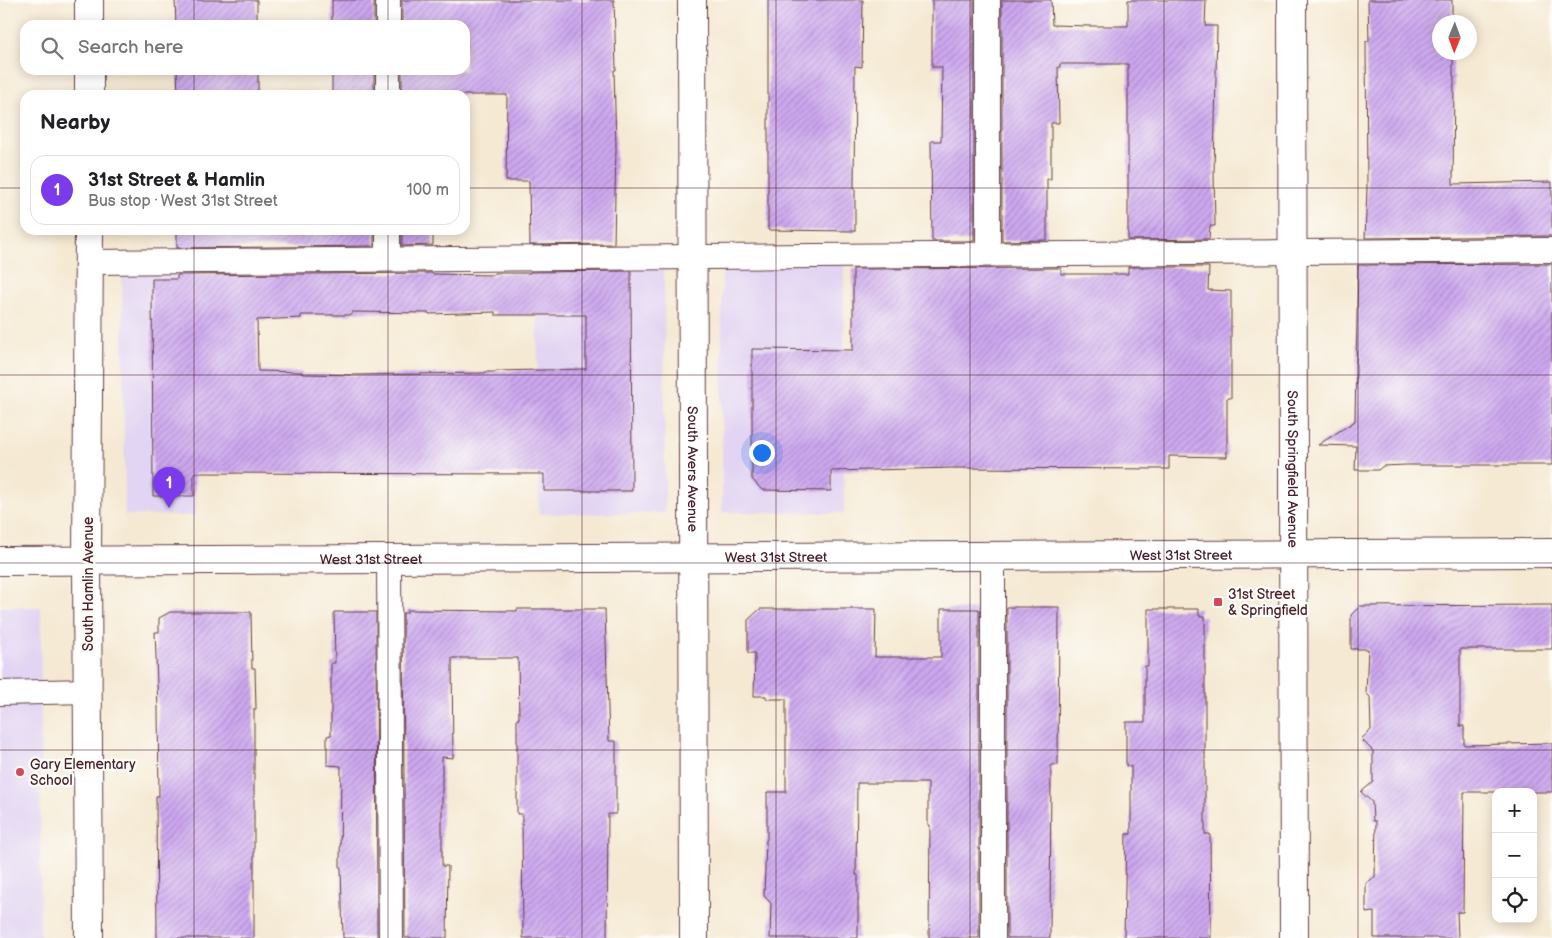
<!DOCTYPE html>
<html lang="en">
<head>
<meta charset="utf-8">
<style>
	body { margin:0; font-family:"Balsamiq Sans",sans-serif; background:#f6f6f6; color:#202124 }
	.controls { position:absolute; right:15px; bottom:15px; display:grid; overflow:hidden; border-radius:10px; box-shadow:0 2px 12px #0003 }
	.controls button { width:45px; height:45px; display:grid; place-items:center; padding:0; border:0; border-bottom:1px solid #e0e0e0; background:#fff; color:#202124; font:25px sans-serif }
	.compass { position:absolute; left:1432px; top:15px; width:45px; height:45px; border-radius:50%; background:#fff; box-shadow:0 2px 12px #0003; rotate:181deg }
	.you { position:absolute; left:761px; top:452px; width:18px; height:18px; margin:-12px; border:4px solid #fff; border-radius:50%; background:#1a73e8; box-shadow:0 0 0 8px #1a73e833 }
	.badge { display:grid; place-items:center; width:32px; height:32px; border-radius:50%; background:#7c3aed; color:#fff; font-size:16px; font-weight:700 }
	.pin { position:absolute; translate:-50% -41px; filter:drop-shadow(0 1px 2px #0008) }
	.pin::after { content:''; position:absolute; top:26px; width:18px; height:15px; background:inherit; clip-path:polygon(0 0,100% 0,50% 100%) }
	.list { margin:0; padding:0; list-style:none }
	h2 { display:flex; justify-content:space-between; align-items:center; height:65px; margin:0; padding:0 20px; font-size:21px }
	h2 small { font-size:16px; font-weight:400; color:#757577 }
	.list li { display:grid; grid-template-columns:32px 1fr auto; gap:15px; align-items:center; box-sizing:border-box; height:70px; margin:0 10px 10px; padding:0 10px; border:1px solid #e0e0e0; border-radius:15px }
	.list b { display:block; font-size:19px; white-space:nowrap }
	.list p { margin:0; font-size:16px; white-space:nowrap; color:#757577 }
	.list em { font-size:16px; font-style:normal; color:#757577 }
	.icon { flex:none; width:28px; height:28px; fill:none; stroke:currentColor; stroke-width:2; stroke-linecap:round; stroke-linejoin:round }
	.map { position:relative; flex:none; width:1552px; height:938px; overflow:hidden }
	.search { position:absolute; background:#fff; box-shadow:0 2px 12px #0003; left:20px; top:20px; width:450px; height:55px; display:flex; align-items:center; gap:12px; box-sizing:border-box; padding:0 18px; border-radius:15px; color:#757577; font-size:19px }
	.panel { position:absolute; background:#fff; box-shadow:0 2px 12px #0003; left:20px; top:90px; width:450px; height:145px; border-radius:15px }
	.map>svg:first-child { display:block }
	.built { fill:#e2d4f3 }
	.building { fill:url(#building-hatch); fill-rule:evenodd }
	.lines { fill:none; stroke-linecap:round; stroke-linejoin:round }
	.service-casing { stroke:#643d44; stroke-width:26 }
	.minor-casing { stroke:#643d44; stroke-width:30 }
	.secondary-casing { stroke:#643d44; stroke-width:30 }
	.service { stroke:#fff; stroke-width:24 }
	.minor { stroke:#fff; stroke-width:28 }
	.secondary { stroke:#fff; stroke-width:28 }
	.grid { fill:none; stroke:#4a1f2b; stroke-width:1; stroke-opacity:0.55 }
	.poi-dot { fill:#d1495b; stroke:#fdfcf7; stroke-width:2 }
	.labels { text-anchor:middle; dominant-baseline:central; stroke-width:4.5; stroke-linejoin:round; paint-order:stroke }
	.street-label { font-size:14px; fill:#4a1f2b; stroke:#fdfcf7 }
	.poi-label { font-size:14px; fill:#4a1f2b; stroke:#fdfcf7; text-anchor:start }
</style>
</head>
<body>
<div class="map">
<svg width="1552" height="938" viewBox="0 0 1552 938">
	<defs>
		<pattern id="building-hatch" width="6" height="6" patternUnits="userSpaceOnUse" patternTransform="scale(1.25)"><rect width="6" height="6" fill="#cda8f0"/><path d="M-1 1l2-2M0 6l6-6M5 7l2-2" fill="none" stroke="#a888c3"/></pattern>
	</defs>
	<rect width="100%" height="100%" fill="#fdfcf7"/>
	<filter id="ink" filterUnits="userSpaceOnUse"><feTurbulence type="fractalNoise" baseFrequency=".02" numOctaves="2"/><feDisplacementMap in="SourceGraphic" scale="10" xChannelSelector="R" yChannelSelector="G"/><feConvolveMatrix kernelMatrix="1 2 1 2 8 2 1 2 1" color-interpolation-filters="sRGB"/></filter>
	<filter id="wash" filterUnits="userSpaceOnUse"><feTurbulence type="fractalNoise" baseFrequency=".0096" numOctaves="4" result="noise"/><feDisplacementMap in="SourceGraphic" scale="20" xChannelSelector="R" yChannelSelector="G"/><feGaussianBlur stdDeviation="1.12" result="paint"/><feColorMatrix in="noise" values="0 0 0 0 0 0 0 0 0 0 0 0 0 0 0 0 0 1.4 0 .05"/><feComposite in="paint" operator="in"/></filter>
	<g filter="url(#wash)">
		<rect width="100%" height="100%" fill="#f5e9d3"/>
		<path class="built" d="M 844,255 L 844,513 L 722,512 L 722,256 Z
			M 664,257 L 665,513 L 539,514 L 537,258 Z
			M 194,260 L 196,516 L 125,515 L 122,261 Z
			M 0,607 L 41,607 L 40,938 L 0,938 Z"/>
		<g id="blocks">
			<path class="building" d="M 175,0 L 257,0 L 257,25 L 176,25 Z
				M 332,0 L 374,0 L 374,25 L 332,25 Z
				M 402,0 L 614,0 L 616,70 L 614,70 L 616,147 L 614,244 L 530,245 L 529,181 L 506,181 L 507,95 L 402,95 L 402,70 L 465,70 L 465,25 L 402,25 Z
				M 768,0 L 863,0 L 862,67 L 855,66 L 854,188 L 855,188 L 855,231 L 768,230 Z
				M 932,0 L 974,0 L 974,241 L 932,241 L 931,141 L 941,141 L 942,67 L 932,67 Z
				M 1002,0 L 1051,0 L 1052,25 L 1089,26 L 1128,26 L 1128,0 L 1206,0 L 1205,26 L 1217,26 L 1214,173 L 1215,226 L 1210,226 L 1209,239 L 1128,240 L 1128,64 L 1060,64 L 1060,67 L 1058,67 L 1059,123 L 1051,123 L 1051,179 L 1047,179 L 1047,240 L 1002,241 Z
				M 1368,0 L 1452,0 L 1452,22 L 1440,22 L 1440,52 L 1453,52 L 1453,76 L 1454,76 L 1453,184 L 1552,182 L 1552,236 L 1365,238 L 1367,189 L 1366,41 L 1369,41 Z
				M 177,70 L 258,70 L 258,95 L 178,95 Z
				M 332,70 L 374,70 L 374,95 L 332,95 Z
				M 177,230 L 374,230 L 374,246 L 177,248 Z
				M 402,230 L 433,230 L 433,245 L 402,246 Z
				M 1552,264 L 1552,465 L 1406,465 L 1383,466 L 1378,470 L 1355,470 L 1356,446 L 1318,445 L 1355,421 L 1358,265 Z
				M 1128,267 L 1209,267 L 1208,290 L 1231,291 L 1231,398 L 1227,398 L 1227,457 L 1169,456 L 1169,469 L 952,468 L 831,471 L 831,491 L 762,490 L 752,479 L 752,349 L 853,350 L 853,269 L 1061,268 L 1061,274 L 1128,274 Z
				M 631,271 L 632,491 L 544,491 L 544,474 L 194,473 L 194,496 L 153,496 L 152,279 L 177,279 L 177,275 L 432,273 L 432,274 L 494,275 L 494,273 L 530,273 L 530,272 ZM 352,312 L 429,313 L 429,314 L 495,312 L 495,315 L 586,315 L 586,369 L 496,371 L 496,372 L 485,372 L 485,373 L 351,375 L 302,374 L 302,372 L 258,371 L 257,320 L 301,318 L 301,315 L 352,315 Z
				M 1552,605 L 1552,649 L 1460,649 L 1460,726 L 1464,726 L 1464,745 L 1552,743 L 1552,792 L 1464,792 L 1463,912 L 1457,912 L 1458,938 L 1374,938 L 1374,912 L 1366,913 L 1366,883 L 1375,877 L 1376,821 L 1373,821 L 1372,802 L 1361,792 L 1373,782 L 1373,751 L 1361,739 L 1371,730 L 1370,697 L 1366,693 L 1368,649 L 1351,649 L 1351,615 L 1360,606 Z
				M 1007,607 L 1059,607 L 1058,765 L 1051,765 L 1050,938 L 1007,938 Z
				M 517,609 L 605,609 L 609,741 L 616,741 L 616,814 L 608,814 L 607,938 L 523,938 L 522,814 L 517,814 L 517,719 L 519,719 L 518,658 L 452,658 L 453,758 L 442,757 L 442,866 L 448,866 L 447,938 L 405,938 L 403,613 L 407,613 L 407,610 L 517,611 Z
				M 760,609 L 876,609 L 875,657 L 941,657 L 941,609 L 979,609 L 979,938 L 929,938 L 930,825 L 928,825 L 928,783 L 857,783 L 856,875 L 858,875 L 858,938 L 770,938 L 771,903 L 764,896 L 766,840 L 767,839 L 767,792 L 786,792 L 786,699 L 766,699 L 766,696 L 754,696 L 755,653 L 748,653 L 748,620 Z
				M 1148,609 L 1199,609 L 1199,616 L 1205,616 L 1205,834 L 1210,834 L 1211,938 L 1124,938 L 1126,834 L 1131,834 L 1131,766 L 1126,766 L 1126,722 L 1145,722 L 1145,666 L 1148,666 Z
				M 170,612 L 251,612 L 252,668 L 255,668 L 256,709 L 254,709 L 254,938 L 157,938 L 156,796 L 159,796 L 158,709 L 155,632 L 159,632 L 159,618 Z
				M 334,612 L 376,612 L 377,938 L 343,938 L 341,868 L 340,868 L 341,766 L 327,765 L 327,736 L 331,735 L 331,663 L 335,663 Z"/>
		</g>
	</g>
	<g filter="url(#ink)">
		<use href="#blocks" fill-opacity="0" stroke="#643d44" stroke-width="1"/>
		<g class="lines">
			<g class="service-casing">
				<path id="service" d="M 388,25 L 388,0
					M 388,95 L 388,70
					M 988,254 L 988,0
					M 388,259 L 388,230
					M 89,262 L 1552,250
					M 389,558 L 391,938
					M 0,693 L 88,691
					M 993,938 L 993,556"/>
			</g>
			<g class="minor-casing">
				<g id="minor">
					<path id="s1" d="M 692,0 L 694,938"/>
					<path id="s2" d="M 1292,0 L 1294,938"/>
					<path d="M 89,25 L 89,0"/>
					<path d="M 89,95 L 89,70"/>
					<path d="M 89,938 L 87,560 L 89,230"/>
				</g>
			</g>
			<g class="secondary-casing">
				<g id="secondary">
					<path id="s3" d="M 0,561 L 1552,553"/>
				</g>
			</g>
			<use href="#service" class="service"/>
			<use href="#minor" class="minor"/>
			<use href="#secondary" class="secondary"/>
		</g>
	</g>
	<path class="grid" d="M 194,0 L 194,25M 388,0 L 388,25M 582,0 L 582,938M 776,0 L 776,938M 970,0 L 970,938M 1164,0 L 1164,938M 1358,0 L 1358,938M 194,70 L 194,95M 388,70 L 388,95M 0,188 L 25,188M 465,188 L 1552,188M 194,230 L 194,938M 388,230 L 388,938M 0,375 L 1552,375M 0,563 L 1552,563M 0,750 L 1552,750"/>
	<g class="poi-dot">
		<rect x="1213" y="597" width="10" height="10" rx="2.5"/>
		<circle cx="20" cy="772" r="5"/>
	</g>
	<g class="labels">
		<g class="street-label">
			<text stroke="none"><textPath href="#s1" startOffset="469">South Avers Avenue</textPath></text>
			<text stroke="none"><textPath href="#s2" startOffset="469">South Springfield Avenue</textPath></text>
			<text stroke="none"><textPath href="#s3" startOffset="1181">West 31st Street</textPath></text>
			<text stroke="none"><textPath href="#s3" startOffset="776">West 31st Street</textPath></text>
			<text stroke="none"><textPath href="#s3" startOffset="371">West 31st Street</textPath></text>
			<text transform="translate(88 584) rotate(-90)">South Hamlin Avenue</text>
		</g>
		<g class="poi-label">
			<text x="1228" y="594">31st Street<tspan x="1228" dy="16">&amp; Springfield</tspan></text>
			<text x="30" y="764">Gary Elementary<tspan x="30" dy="16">School</tspan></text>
		</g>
	</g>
</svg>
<div class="controls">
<button>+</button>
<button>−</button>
<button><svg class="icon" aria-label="locate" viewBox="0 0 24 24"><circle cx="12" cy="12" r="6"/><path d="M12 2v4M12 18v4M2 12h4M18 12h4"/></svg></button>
</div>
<svg class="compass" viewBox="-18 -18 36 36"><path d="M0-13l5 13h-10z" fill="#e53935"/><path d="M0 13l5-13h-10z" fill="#757577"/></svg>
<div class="you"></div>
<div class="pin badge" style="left:169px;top:508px">1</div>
<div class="search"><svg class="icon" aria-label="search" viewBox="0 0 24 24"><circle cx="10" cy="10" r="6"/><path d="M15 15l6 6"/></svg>Search here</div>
<section class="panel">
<h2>Nearby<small></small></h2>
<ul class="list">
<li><span class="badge">1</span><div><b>31st Street &amp; Hamlin</b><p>Bus stop · West 31st Street</p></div><em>100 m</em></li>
</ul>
</section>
</div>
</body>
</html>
